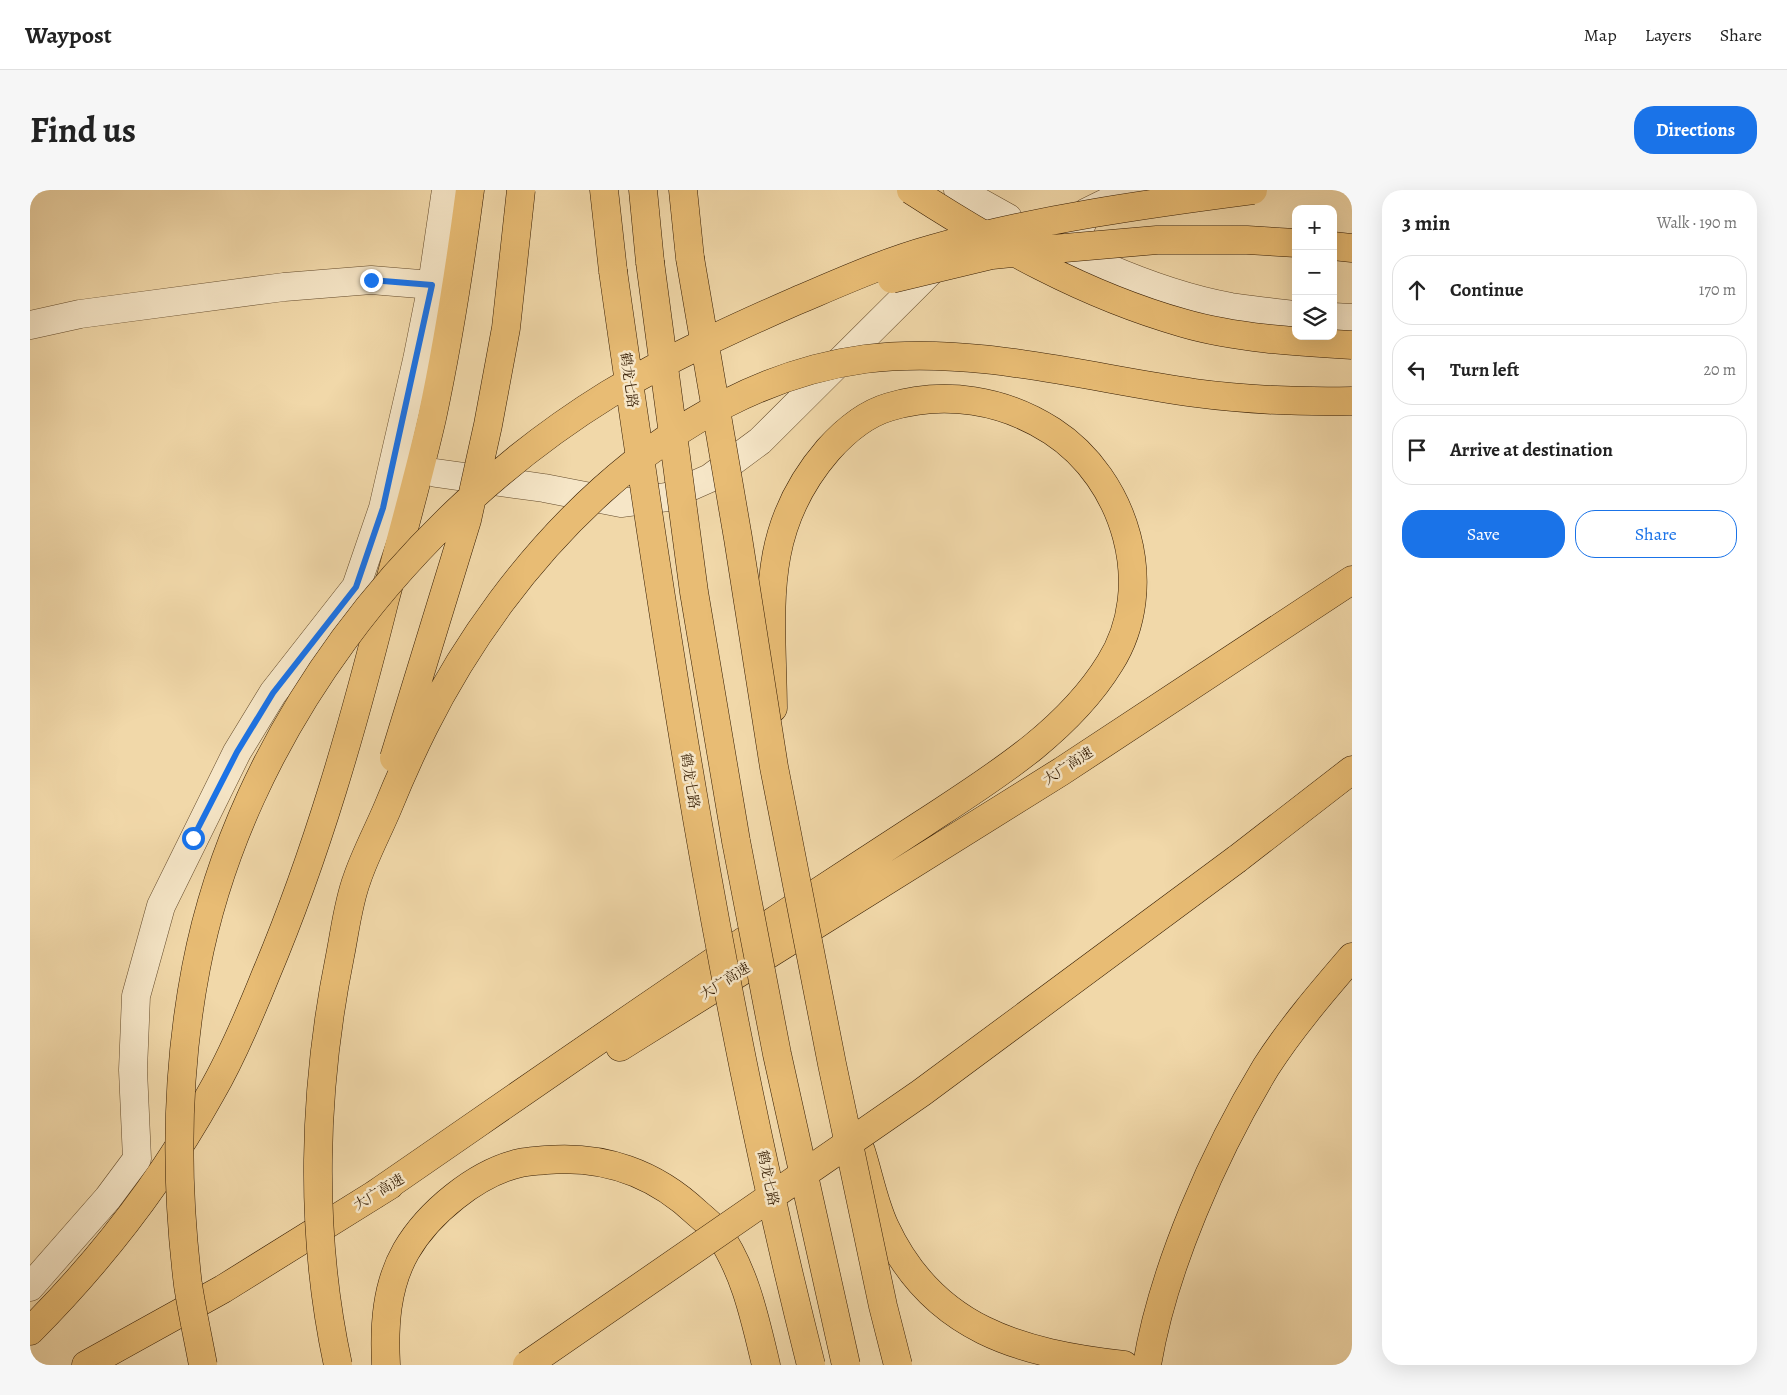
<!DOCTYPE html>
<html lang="en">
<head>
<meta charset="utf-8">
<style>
	body { margin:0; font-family:Alegreya,"Noto Serif SC",serif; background:#f6f6f6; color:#222 }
	.controls { position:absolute; right:15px; top:15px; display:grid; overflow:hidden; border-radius:10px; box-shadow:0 5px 20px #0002 }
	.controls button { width:45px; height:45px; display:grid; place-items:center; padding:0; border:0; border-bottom:1px solid #e0e0e0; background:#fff; color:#222; font:25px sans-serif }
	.stop { position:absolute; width:15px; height:15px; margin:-11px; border:4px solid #1a73e8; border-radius:50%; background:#fff }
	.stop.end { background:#1a73e8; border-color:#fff; box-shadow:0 1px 5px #0008 }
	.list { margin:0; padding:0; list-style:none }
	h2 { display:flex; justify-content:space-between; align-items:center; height:65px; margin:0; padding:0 20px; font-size:21px }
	h2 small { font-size:16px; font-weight:400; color:#767676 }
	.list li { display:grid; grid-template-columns:32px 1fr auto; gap:15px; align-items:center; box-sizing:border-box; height:70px; margin:0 10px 10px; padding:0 10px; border:1px solid #e0e0e0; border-radius:20px }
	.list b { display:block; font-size:19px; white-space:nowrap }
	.list em { font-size:16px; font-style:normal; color:#767676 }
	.actions { display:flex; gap:10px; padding:15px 20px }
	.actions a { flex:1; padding:11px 0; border:1px solid #1a73e8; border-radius:20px; text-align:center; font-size:18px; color:#1a73e8 }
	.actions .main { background:#1a73e8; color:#fff }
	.icon { flex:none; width:28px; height:28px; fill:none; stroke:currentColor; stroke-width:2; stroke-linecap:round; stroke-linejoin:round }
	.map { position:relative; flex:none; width:1322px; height:1175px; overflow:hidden; border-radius:20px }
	header { display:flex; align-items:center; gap:30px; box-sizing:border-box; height:70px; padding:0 25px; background:#fff; border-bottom:1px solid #e0e0e0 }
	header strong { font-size:24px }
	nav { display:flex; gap:28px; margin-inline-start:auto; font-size:18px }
	.intro { display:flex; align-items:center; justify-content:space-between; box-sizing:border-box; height:120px; padding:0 30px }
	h1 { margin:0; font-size:35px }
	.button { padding:12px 22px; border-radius:20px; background:#1a73e8; color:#fff; font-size:18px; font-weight:700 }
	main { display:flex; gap:30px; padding:0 30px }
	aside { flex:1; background:#fff; border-radius:20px; box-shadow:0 5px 20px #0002 }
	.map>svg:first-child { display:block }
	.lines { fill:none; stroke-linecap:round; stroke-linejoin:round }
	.minor-casing { stroke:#634a2a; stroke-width:29 }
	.highway-casing { stroke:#341b00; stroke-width:29 }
	.minor { stroke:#f6e6c7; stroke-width:28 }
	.highway { stroke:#e8bc74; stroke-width:28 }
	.highway-bridge-casing { stroke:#341b00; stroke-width:29; stroke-linecap:butt }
	.highway-bridge { stroke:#e8bc74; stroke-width:28 }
	.route { stroke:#1a73e8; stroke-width:6 }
	.labels { text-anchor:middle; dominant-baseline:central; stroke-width:5; stroke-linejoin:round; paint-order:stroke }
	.street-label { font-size:14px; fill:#341b00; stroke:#f6e6c7 }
</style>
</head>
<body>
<header>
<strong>Waypost</strong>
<nav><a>Map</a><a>Layers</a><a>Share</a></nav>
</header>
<div class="intro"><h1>Find us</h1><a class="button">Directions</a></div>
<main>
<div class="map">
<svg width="1322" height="1175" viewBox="0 0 1322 1175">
	<rect width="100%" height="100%" fill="#f1d8a9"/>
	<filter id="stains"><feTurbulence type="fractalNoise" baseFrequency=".004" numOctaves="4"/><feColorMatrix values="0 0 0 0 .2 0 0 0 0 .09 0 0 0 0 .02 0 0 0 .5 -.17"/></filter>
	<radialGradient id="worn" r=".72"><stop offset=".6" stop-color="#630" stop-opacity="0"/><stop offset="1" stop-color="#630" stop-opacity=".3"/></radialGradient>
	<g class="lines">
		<g class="minor-casing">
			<path id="minor" d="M 928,0 L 978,28
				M 1024,53 C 1080,81 1140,106 1201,117 C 1222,120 1244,123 1266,125
				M 1040,61 L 1057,22 L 1102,0
				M 1303,127 L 1322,128
				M 0,135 L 50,124 L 254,97 L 341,90 L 402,95
				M 406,283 L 514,298 L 591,313 L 637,307 L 680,288 L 730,251 L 962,20
				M 0,1097 L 78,1008 L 107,969 L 103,880 L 106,806 L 131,716 L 207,562 L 243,503 L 326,397 L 353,318 L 387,170 L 402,95 L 416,0"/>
		</g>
		<g class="highway-casing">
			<path id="highway" d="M 574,0 L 583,81
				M 613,0 L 620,72
				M 653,0 L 660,68
				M 1303,56 L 1322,58
				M 1207,669 L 1322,580
				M 590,857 L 1032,581 L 1322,390
				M 831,961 C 839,986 844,1014 855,1037 C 903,1140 990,1163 1094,1175
				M 344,1005 C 482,910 619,814 759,721 C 804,692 849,662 894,633 C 961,589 1037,543 1080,473 C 1128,397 1096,289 1022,241 C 974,210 915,200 859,217 C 835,224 815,241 798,260 C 728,341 742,419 743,518
				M 0,1141 C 71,1070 132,991 181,903 C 203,865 220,824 236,784 C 287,663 323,537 355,409 C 371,349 388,289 402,228 C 418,153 430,76 440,0
				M 56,1175 L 193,1099 L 360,995
				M 356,1175 C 354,1136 356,1096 376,1061 C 398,1023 446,983 490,973 C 498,971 507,971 516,970 C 573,965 625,983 667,1023 C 674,1029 681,1035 687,1041 C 715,1080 725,1129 736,1175
				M 1117,1175 C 1133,1078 1185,961 1236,877 C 1261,838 1292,802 1322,767"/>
		</g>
		<use href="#minor" class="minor"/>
		<use href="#highway" class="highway"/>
		<g class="highway-bridge-casing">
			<path id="highway-bridge" d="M 881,0 C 966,55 1054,105 1153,133 C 1204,148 1268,152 1322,155
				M 660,68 L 708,348 L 744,577 L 802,874 L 853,1116 L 868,1175
				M 620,72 L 664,402 L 706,651 L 747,864 L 816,1175
				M 583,81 C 635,448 690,815 781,1175
				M 862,89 L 962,65 L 1023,59 L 1127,50 L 1217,50 L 1266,53
				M 364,568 L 437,330 L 458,235 L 476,138 L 491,0
				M 173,1175 C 168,1148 162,1121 158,1095 C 145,989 146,882 166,778 C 211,543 378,328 579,204 C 639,168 702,139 766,111 C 811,92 855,72 902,59 C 1007,29 1115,14 1223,0
				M 308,1175 C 279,1041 283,900 310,766 C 315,741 318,713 327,689 C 335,665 348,641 358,617 C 369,590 381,563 394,537 C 478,368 640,195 835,169 C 942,155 1058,188 1165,203 C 1217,210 1270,212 1322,211
				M 497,1175 L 891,903 L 1207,669"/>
		</g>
		<use href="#highway-bridge" class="highway-bridge"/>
	</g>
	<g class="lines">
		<path class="route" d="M 163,648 L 207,562 L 243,503 L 326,397 L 353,318 L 402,95 L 341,90"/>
	</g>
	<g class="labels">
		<g class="street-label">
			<text transform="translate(599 190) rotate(82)">鹤龙七路</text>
			<text transform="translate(1038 576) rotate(-33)">大广高速</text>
			<text transform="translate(660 591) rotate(81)">鹤龙七路</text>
			<text transform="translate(695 791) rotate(-32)">大广高速</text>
			<text transform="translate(738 988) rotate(78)">鹤龙七路</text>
			<text transform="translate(349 1002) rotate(-31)">大广高速</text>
		</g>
	</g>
	<rect width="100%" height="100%" filter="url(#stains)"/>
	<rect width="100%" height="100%" fill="url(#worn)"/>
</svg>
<div class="controls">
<button>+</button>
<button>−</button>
<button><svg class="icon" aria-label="layers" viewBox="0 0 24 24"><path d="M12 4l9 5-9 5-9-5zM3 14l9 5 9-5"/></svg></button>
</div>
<div class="stop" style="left:163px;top:648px"></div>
<div class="stop end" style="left:341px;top:90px"></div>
</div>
<aside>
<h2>3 min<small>Walk · 190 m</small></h2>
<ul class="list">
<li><svg class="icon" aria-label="ahead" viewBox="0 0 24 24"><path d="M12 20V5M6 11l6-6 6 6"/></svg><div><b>Continue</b></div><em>170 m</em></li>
<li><svg class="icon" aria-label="left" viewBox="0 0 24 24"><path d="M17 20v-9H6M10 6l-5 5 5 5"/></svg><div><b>Turn left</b></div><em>20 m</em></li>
<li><svg class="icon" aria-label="arrive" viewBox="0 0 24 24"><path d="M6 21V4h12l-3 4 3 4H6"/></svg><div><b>Arrive at destination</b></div></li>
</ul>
<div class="actions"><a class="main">Save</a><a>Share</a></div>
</aside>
</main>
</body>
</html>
